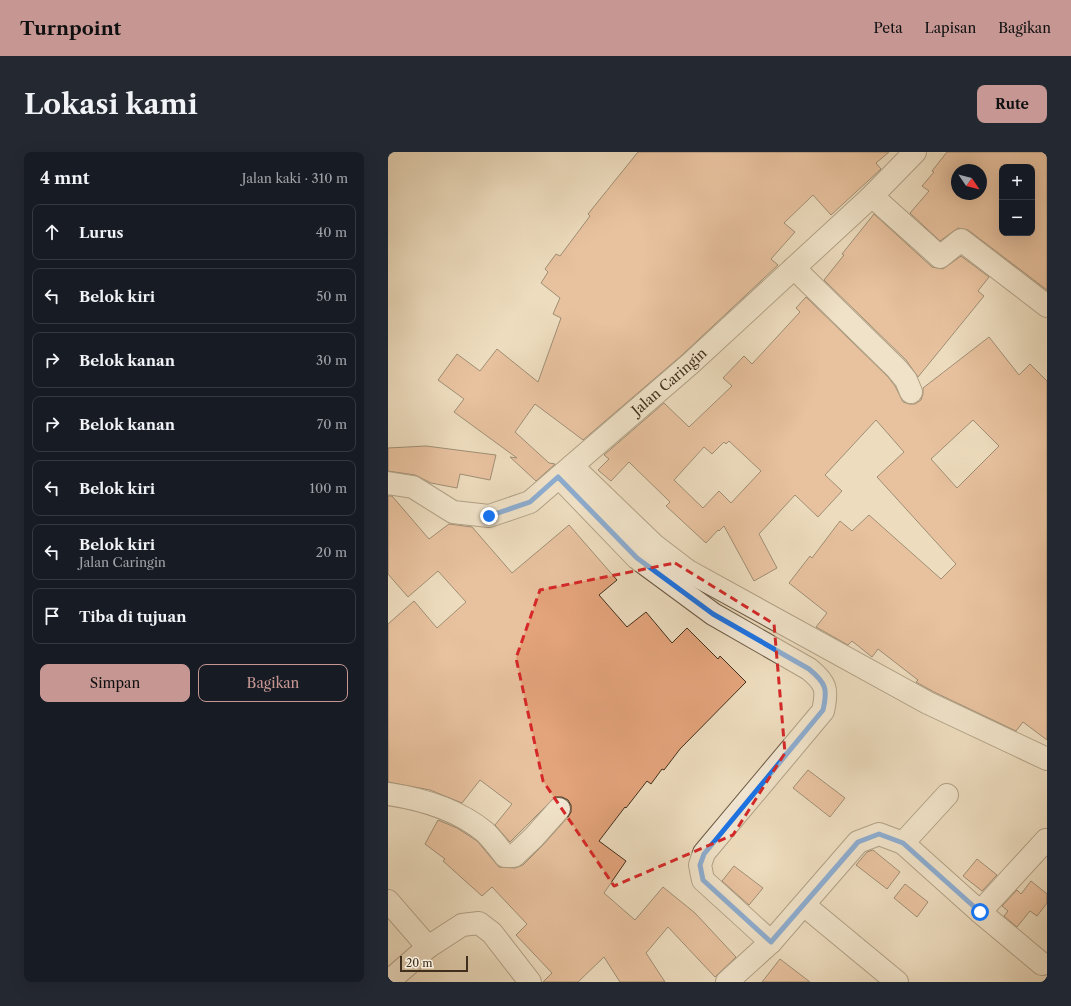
<!DOCTYPE html>
<html lang="id">
<head>
<meta charset="utf-8">
<style>
	body { margin:0; font-family:"Libre Caslon Text",serif; background:#242831; color:#f1f3f6 }
	.controls { position:absolute; right:12px; top:12px; display:grid; overflow:hidden; border-radius:8px; box-shadow:0 4px 16px #0002 }
	.controls button { width:36px; height:36px; display:grid; place-items:center; padding:0; border:0; border-bottom:1px solid #363941; background:#171b24; color:#f1f3f6; font:20px sans-serif }
	.compass { position:absolute; left:563px; top:12px; width:36px; height:36px; border-radius:50%; background:#171b24; box-shadow:0 4px 16px #0002; rotate:125deg }
	.scale { position:absolute; left:12px; bottom:10px; width:68px; box-sizing:border-box; padding-left:4px; border:2px solid #402f1c; border-top:0; font-size:11px; line-height:14px; white-space:nowrap; color:#402f1c; -webkit-text-stroke:3px #f3e8d5; paint-order:stroke }
	.stop { position:absolute; width:12px; height:12px; margin:-9px; border:3px solid #1a73e8; border-radius:50%; background:#fff }
	.stop.end { background:#1a73e8; border-color:#fff; box-shadow:0 1px 4px #0008 }
	.list { margin:0; padding:0; list-style:none }
	h2 { display:flex; justify-content:space-between; align-items:center; height:52px; margin:0; padding:0 16px; font-size:17px }
	h2 small { font-size:13px; font-weight:400; color:#9ea1a6 }
	.list li { display:grid; grid-template-columns:26px 1fr auto; gap:12px; align-items:center; box-sizing:border-box; height:56px; margin:0 8px 8px; padding:0 8px; border:1px solid #363941; border-radius:8px }
	.list b { display:block; font-size:15px; white-space:nowrap }
	.list p { margin:0; font-size:13px; white-space:nowrap; color:#9ea1a6 }
	.list em { font-size:13px; font-style:normal; color:#9ea1a6 }
	.actions { display:flex; gap:8px; padding:12px 16px }
	.actions a { flex:1; padding:9px 0; border:1px solid #c59692; border-radius:8px; text-align:center; font-size:14px; color:#c59692 }
	.actions .main { background:#c59692; color:#111 }
	.icon { flex:none; width:22px; height:22px; fill:none; stroke:currentColor; stroke-width:2; stroke-linecap:round; stroke-linejoin:round }
	.map { position:relative; flex:none; width:659px; height:830px; overflow:hidden; border-radius:8px }
	header { display:flex; align-items:center; gap:24px; box-sizing:border-box; height:56px; padding:0 20px; background:#c59692; color:#111 }
	header strong { font-size:19px }
	nav { display:flex; gap:22px; margin-inline-start:auto; font-size:14px }
	.intro { display:flex; align-items:center; justify-content:space-between; box-sizing:border-box; height:96px; padding:0 24px }
	h1 { margin:0; font-size:28px }
	.button { padding:10px 18px; border-radius:8px; background:#c59692; color:#111; font-size:14px; font-weight:700 }
	main { display:flex; gap:24px; padding:0 24px }
	aside { flex:1; background:#171b24; border-radius:8px; box-shadow:0 4px 16px #0002 }
	.map>svg:first-child { display:block }
	.building { fill:#e3a37b; stroke:#402f1c; fill-rule:evenodd }
	.lines { fill:none; stroke-linecap:round; stroke-linejoin:round }
	.minor-casing { stroke:#6b5a44; stroke-width:24 }
	.minor { stroke:#f3e8d5; stroke-width:22 }
	.route { stroke:#1a73e8; stroke-width:5 }
	.marked { fill:none; stroke:#d62828; stroke-width:3; stroke-dasharray:8 5; stroke-linejoin:round }
	.labels { text-anchor:middle; dominant-baseline:central; stroke-width:3; stroke-linejoin:round; paint-order:stroke }
	.street-label { font-size:14px; fill:#402f1c; stroke:#f3e8d5 }
</style>
</head>
<body>
<header>
<strong>Turnpoint</strong>
<nav><a>Peta</a><a>Lapisan</a><a>Bagikan</a></nav>
</header>
<div class="intro"><h1>Lokasi kami</h1><a class="button">Rute</a></div>
<main>
<aside>
<h2>4 mnt<small>Jalan kaki · 310 m</small></h2>
<ul class="list">
<li><svg class="icon" aria-label="ahead" viewBox="0 0 24 24"><path d="M12 20V5M6 11l6-6 6 6"/></svg><div><b>Lurus</b></div><em>40 m</em></li>
<li><svg class="icon" aria-label="left" viewBox="0 0 24 24"><path d="M17 20v-9H6M10 6l-5 5 5 5"/></svg><div><b>Belok kiri</b></div><em>50 m</em></li>
<li><svg class="icon" aria-label="right" viewBox="0 0 24 24"><path d="M7 20v-9h11M14 6l5 5-5 5"/></svg><div><b>Belok kanan</b></div><em>30 m</em></li>
<li><svg class="icon" aria-label="right" viewBox="0 0 24 24"><path d="M7 20v-9h11M14 6l5 5-5 5"/></svg><div><b>Belok kanan</b></div><em>70 m</em></li>
<li><svg class="icon" aria-label="left" viewBox="0 0 24 24"><path d="M17 20v-9H6M10 6l-5 5 5 5"/></svg><div><b>Belok kiri</b></div><em>100 m</em></li>
<li><svg class="icon" aria-label="left" viewBox="0 0 24 24"><path d="M17 20v-9H6M10 6l-5 5 5 5"/></svg><div><b>Belok kiri</b><p>Jalan Caringin</p></div><em>20 m</em></li>
<li><svg class="icon" aria-label="arrive" viewBox="0 0 24 24"><path d="M6 21V4h12l-3 4 3 4H6"/></svg><div><b>Tiba di tujuan</b></div></li>
</ul>
<div class="actions"><a class="main">Simpan</a><a>Bagikan</a></div>
</aside>
<div class="map">
<svg width="659" height="830" viewBox="0 0 659 830">
	<rect width="100%" height="100%" fill="#eddcbe"/>
	<filter id="stains"><feTurbulence type="fractalNoise" baseFrequency=".005" numOctaves="4"/><feColorMatrix values="0 0 0 0 .2 0 0 0 0 .09 0 0 0 0 .02 0 0 0 .5 -.17"/></filter>
	<radialGradient id="worn" r=".72"><stop offset=".6" stop-color="#630" stop-opacity="0"/><stop offset="1" stop-color="#630" stop-opacity=".3"/></radialGradient>
	<path class="building" d="M 250,0 L 501,0 L 488,11 L 493,17 L 443,63 L 425,43 L 396,71 L 407,80 L 383,107 L 390,113 L 294,203 L 195,288 L 147,252 L 127,280 L 161,311 L 167,312 L 148,329 L 122,305 L 129,306 L 66,260 L 76,247 L 50,228 L 69,202 L 92,219 L 109,197 L 150,230 L 173,166 L 165,162 L 172,146 L 153,131 L 160,120 L 157,117 L 168,102 L 172,104 L 202,64 L 200,62 Z
		M 559,0 L 659,0 L 659,138 L 580,78 L 570,76 L 552,89 L 522,61 L 541,39 L 534,34 L 546,20 L 544,19 ZM 614,15 L 644,15 L 644,81 L 614,81 ZM 569,18 L 593,18 L 593,42 L 569,42 Z
		M 486,62 L 544,115 L 555,117 L 573,104 L 601,125 L 590,139 L 596,144 L 530,225 L 518,208 L 436,128 L 456,103 L 454,102 Z
		M 418,145 L 500,225 L 507,234 L 515,250 L 521,252 L 527,252 L 533,248 L 535,242 L 535,236 L 601,185 L 631,223 L 642,212 L 659,229 L 659,588 L 635,570 L 628,579 L 546,540 L 528,530 L 530,528 L 490,497 L 484,505 L 464,489 L 460,493 L 428,475 L 439,461 L 401,431 L 422,404 L 424,406 L 452,369 L 464,379 L 481,363 L 553,427 L 568,412 L 489,325 L 516,300 L 488,268 L 437,323 L 454,339 L 430,365 L 407,343 L 371,382 L 389,416 L 366,429 L 336,374 L 331,379 L 330,378 L 318,391 L 278,354 L 282,350 L 241,310 L 223,329 L 210,318 L 221,307 L 216,303 L 276,251 L 301,275 L 344,234 L 335,226 L 356,204 L 364,212 L 412,160 L 408,156 ZM 585,268 L 611,294 L 569,336 L 543,307 ZM 341,289 L 373,319 L 343,351 L 331,339 L 315,356 L 286,328 L 316,295 L 324,302 L 336,290 L 338,292 Z
		M 38,294 L 108,303 L 102,328 L 72,322 L 69,336 L 43,331 L 27,323 L 0,319 L 0,296 Z
		M 0,344 L 4,344 L 41,387 L 61,372 L 84,375 L 124,421 L 181,373 L 229,428 L 211,443 L 239,475 L 258,460 L 284,491 L 299,476 L 330,507 L 332,504 L 358,530 L 292,597 L 276,618 L 274,617 L 263,632 L 259,629 L 238,656 L 237,655 L 211,689 L 238,709 L 216,741 L 247,768 L 275,735 L 307,761 L 348,805 L 327,825 L 280,775 L 258,801 L 277,830 L 232,830 L 216,805 L 190,830 L 155,830 L 164,821 L 128,783 L 139,772 L 104,735 L 94,744 L 55,709 L 57,707 L 37,692 L 50,668 L 69,676 L 89,689 L 111,715 L 127,716 L 135,713 L 155,693 L 180,665 L 183,660 L 183,653 L 180,648 L 174,645 L 167,645 L 122,690 L 107,673 L 124,652 L 92,628 L 74,651 L 42,638 L 0,630 L 0,472 L 26,449 L 49,476 L 78,450 L 50,419 L 20,445 L 0,422 Z
		M 420,618 L 457,646 L 442,665 L 405,636 Z
		M 485,698 L 512,720 L 499,737 L 468,713 L 479,700 Z
		M 589,707 L 609,723 L 594,739 L 575,724 Z
		M 346,714 L 375,736 L 361,753 L 334,729 Z
		M 643,729 L 659,742 L 659,751 L 649,764 L 642,759 L 629,775 L 616,764 L 620,759 L 614,754 L 629,738 L 633,742 Z
		M 517,732 L 540,750 L 529,765 L 506,746 Z
		M 392,807 L 422,830 L 374,830 Z"/>
	<g class="lines">
		<g class="minor-casing">
			<g id="minor">
				<path d="M 484,44 L 552,105 L 573,88 L 659,154"/>
				<path d="M 406,116 L 509,217 L 518,228 L 523,240"/>
				<path d="M 184,314 L 266,393 L 300,419 L 540,551 L 659,607"/>
				<path d="M 171,325 L 249,406 L 325,462 L 421,517 C 438,531 440,537 435,559 L 316,701 L 312,713 L 315,728 L 383,790 L 339,830"/>
				<path id="s1" d="M 0,331 L 25,335 L 65,360 L 101,364 L 142,350 L 302,212 L 484,44 L 527,0"/>
				<path d="M 0,642 C 34,647 70,658 97,680 C 104,687 111,696 117,704 L 126,704 L 146,685 L 171,657"/>
				<path d="M 515,691 L 559,643"/>
				<path d="M 0,749 L 40,795"/>
				<path d="M 416,753 L 509,830"/>
				<path d="M 592,760 L 654,812"/>
				<path d="M 383,790 L 470,690 L 491,682 L 515,691 L 592,760 L 658,688"/>
				<path d="M 0,830 L 40,795 L 74,773 L 91,771 L 104,781 L 142,830"/>
			</g>
		</g>
		<use href="#minor" class="minor"/>
	</g>
	<g class="lines">
		<path class="route" d="M 101,364 L 142,350 L 170,325 L 249,406 L 325,462 L 421,517 C 438,531 440,537 435,558 L 316,702 L 312,713 L 315,728 L 383,790 L 470,690 L 491,682 L 515,691 L 592,760"/>
	</g>
	<path d="M0 0H659V830H0ZM 287,411 L 386,472 L 397,601 L 345,683 L 226,734 L 155,629 L 128,506 L 152,438 Z" fill="#eddcbe" fill-opacity=".55" fill-rule="evenodd"/>
	<path class="marked" d="M 287,411 L 386,472 L 397,601 L 345,683 L 226,734 L 155,629 L 128,506 L 152,438 Z"/>
	<g class="labels">
		<g class="street-label">
			<text stroke="none"><textPath href="#s1" startOffset="336">Jalan Caringin</textPath></text>
		</g>
	</g>
	<rect width="100%" height="100%" filter="url(#stains)"/>
	<rect width="100%" height="100%" fill="url(#worn)"/>
</svg>
<div class="controls">
<button>+</button>
<button>−</button>
</div>
<svg class="compass" viewBox="-18 -18 36 36"><path d="M0-13l5 13h-10z" fill="#e53935"/><path d="M0 13l5-13h-10z" fill="#9ea1a6"/></svg>
<div class="scale">20 m</div>
<div class="stop" style="left:592px;top:760px"></div>
<div class="stop end" style="left:101px;top:364px"></div>
</div>
</main>
</body>
</html>
